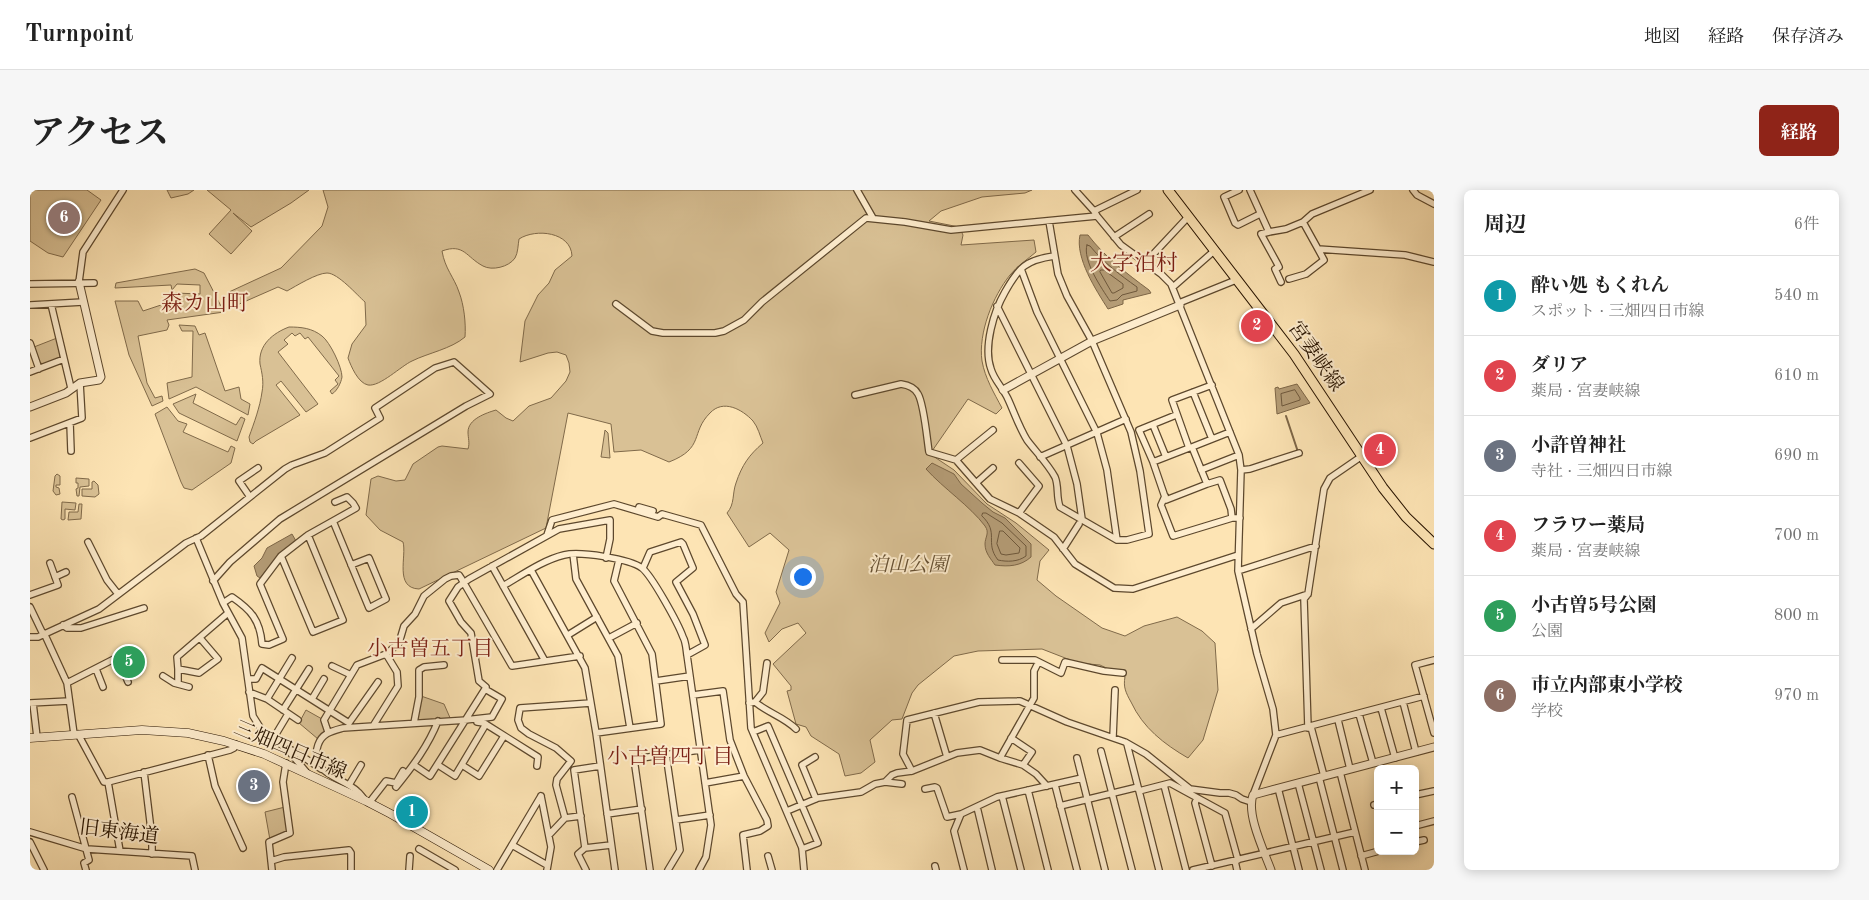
<!DOCTYPE html>
<html lang="ja">
<head>
<meta charset="utf-8">
<style>
	body { margin:0; font-family:"Old Standard TT","Noto Serif JP",serif; background:#f6f6f6; color:#222 }
	.controls { position:absolute; right:15px; bottom:15px; display:grid; overflow:hidden; border-radius:8px; box-shadow:0 2px 12px #0003 }
	.controls button { width:45px; height:45px; display:grid; place-items:center; padding:0; border:0; border-bottom:1px solid #e0e0e0; background:#fff; color:#222; font:25px sans-serif }
	.you { position:absolute; left:772px; top:386px; width:18px; height:18px; margin:-12px; border:4px solid #fff; border-radius:50%; background:#1a73e8; box-shadow:0 0 0 8px #1a73e833 }
	.badge { display:grid; place-items:center; width:32px; height:32px; border-radius:50%; background:#8f2418; color:#fff; font-size:16px; font-weight:700 }
	.pin { position:absolute; translate:-50% -50%; border:2px solid #fff; box-shadow:0 1px 5px #0006 }
	.list { margin:0; padding:0; list-style:none }
	h2 { display:flex; justify-content:space-between; align-items:center; height:65px; margin:0; padding:0 20px; font-size:21px }
	h2 small { font-size:16px; font-weight:400; color:#767676 }
	.list li { display:grid; grid-template-columns:32px 1fr auto; gap:15px; align-items:center; box-sizing:border-box; height:80px; padding:0 20px; border-top:1px solid #e0e0e0 }
	.list b { display:block; font-size:19px; white-space:nowrap }
	.list p { margin:0; font-size:16px; white-space:nowrap; color:#767676 }
	.list em { font-size:16px; font-style:normal; color:#767676 }
	.map { position:relative; flex:none; width:1404px; height:680px; overflow:hidden; border-radius:8px }
	header { display:flex; align-items:center; gap:30px; box-sizing:border-box; height:70px; padding:0 25px; background:#fff; border-bottom:1px solid #e0e0e0 }
	header strong { font-size:24px }
	nav { display:flex; gap:28px; margin-inline-start:auto; font-size:18px }
	.intro { display:flex; align-items:center; justify-content:space-between; box-sizing:border-box; height:120px; padding:0 30px }
	h1 { margin:0; font-size:35px }
	.button { padding:12px 22px; border-radius:8px; background:#8f2418; color:#fff; font-size:18px; font-weight:700 }
	main { display:flex; gap:30px; padding:0 30px }
	aside { flex:1; background:#fff; border-radius:8px; box-shadow:0 2px 12px #0003 }
	.map>svg:first-child { display:block }
	.green { fill:#d9c195; stroke:#806a4a }
	.water { fill:#b59d77; stroke:#7d6647 }
	.lines { fill:none; stroke-linecap:round; stroke-linejoin:round }
	.shore { stroke:#6e583c; stroke-width:1 }
	.stream { stroke:#7d6647; stroke-width:2 }
	.minor-casing { stroke:#5d482d; stroke-width:8 }
	.tertiary-casing { stroke:#5d482d; stroke-width:9 }
	.secondary-casing { stroke:#281400; stroke-width:9 }
	.primary-casing { stroke:#281400; stroke-width:11 }
	.minor { stroke:#feedce; stroke-width:5.5 }
	.tertiary { stroke:#feedce; stroke-width:7 }
	.secondary { stroke:#feedce; stroke-width:8 }
	.primary { stroke:#fde4b4; stroke-width:9 }
	.labels { text-anchor:middle; dominant-baseline:central; stroke-width:4; stroke-linejoin:round; paint-order:stroke }
	.street-label { font-size:20px; fill:#281400; stroke:#feedce }
	.park-label { font-size:20px; font-style:italic; fill:#665134; stroke:#feedce }
	.neighbourhood-label { font-size:21px; fill:#7a1f14; stroke:#feedce }
	.quarter-label { font-size:22px; fill:#7a1f14; stroke:#feedce }
</style>
</head>
<body>
<header>
<strong>Turnpoint</strong>
<nav><a>地図</a><a>経路</a><a>保存済み</a></nav>
</header>
<div class="intro"><h1>アクセス</h1><a class="button">経路</a></div>
<main>
<div class="map">
<svg width="1404" height="680" viewBox="0 0 1404 680">
	<rect width="100%" height="100%" fill="#fde4b4"/>
	<filter id="stains"><feTurbulence type="fractalNoise" baseFrequency=".004" numOctaves="4"/><feColorMatrix values="0 0 0 0 .2 0 0 0 0 .09 0 0 0 0 .02 0 0 0 .5 -.17"/></filter>
	<radialGradient id="worn" r=".72"><stop offset=".6" stop-color="#630" stop-opacity="0"/><stop offset="1" stop-color="#630" stop-opacity=".3"/></radialGradient>
	<path class="green" d="M 0,0 L 57,0 L 71,10 L 33,67 L 18,63 L 0,51 Z
		M 137,0 L 164,0 L 158,4 L 141,8 Z
		M 177,0 L 279,0 L 261,13 L 221,37 L 203,23 L 222,41 L 201,64 L 179,44 L 201,20 Z
		M 293,0 L 1002,0 L 995,3 L 952,7 L 911,21 L 899,31 L 929,37 L 933,45 L 931,55 L 1004,50 L 1006,62 C 998,69 987,76 980,85 C 963,106 948,143 952,171 C 955,188 964,203 972,218 L 966,224 L 938,209 L 900,264 L 924,280 L 957,314 L 986,333 L 1019,360 L 1010,371 L 1007,390 L 1026,406 L 1072,438 L 1095,446 L 1114,436 L 1147,427 L 1172,441 L 1185,453 L 1188,500 L 1173,550 L 1158,568 C 1134,554 1113,538 1101,512 C 1096,503 1093,497 1095,487 L 1070,475 L 1048,473 L 1012,459 L 948,461 L 924,466 L 888,495 L 882,503 L 872,529 L 862,530 L 840,550 L 845,572 L 831,583 L 815,586 L 809,564 L 781,546 L 776,537 L 766,534 L 757,501 L 761,500 L 761,496 L 743,474 L 776,443 L 768,433 L 752,439 L 739,452 L 735,443 L 750,413 L 746,402 L 759,360 L 740,343 L 719,357 L 697,323 C 705,314 702,304 706,293 C 712,275 719,265 733,253 C 730,246 728,237 723,231 C 712,219 693,209 680,223 C 660,243 675,258 639,272 L 611,260 L 584,262 L 581,234 L 538,223 L 516,338 L 389,399 C 364,398 377,366 373,352 L 350,340 L 336,325 L 341,289 L 348,286 L 366,291 L 375,290 L 383,274 L 408,257 L 412,256 L 438,259 C 440,253 438,248 438,242 C 438,229 456,223 466,220 L 476,228 L 483,231 L 499,216 L 521,208 L 536,191 L 540,182 L 539,173 L 536,165 L 527,162 L 518,163 L 490,172 L 495,131 L 508,105 L 519,93 L 525,80 L 542,66 C 541,42 506,38 489,49 C 488,55 488,63 485,68 C 479,77 462,81 453,76 C 436,67 434,53 412,61 C 415,79 424,87 429,102 C 434,115 436,133 435,147 C 421,159 398,163 382,171 C 371,176 350,197 338,195 C 328,193 321,176 318,168 L 322,154 L 336,135 L 335,112 C 327,105 308,83 297,83 C 287,83 266,96 257,101 L 248,97 L 207,115 L 199,102 L 251,78 L 292,36 L 298,17 Z
		M 165,79 L 174,83 L 194,122 L 137,130 L 139,135 L 137,140 L 108,146 L 117,193 L 125,208 L 132,206 L 133,211 L 122,216 L 99,165 L 85,111 L 108,111 L 113,121 L 140,112 L 145,103 L 170,104 L 170,95 L 147,94 L 142,100 L 141,95 L 85,98 L 86,93 Z
		M 149,135 L 165,136 L 169,145 L 175,143 L 195,201 L 209,197 L 211,209 L 220,214 L 218,225 L 166,197 L 139,209 L 137,193 L 162,187 L 163,141 L 152,141 Z
		M 259,137 C 271,137 282,138 292,146 C 300,152 312,177 312,187 C 311,193 307,201 302,204 L 300,201 L 308,194 L 305,190 L 309,186 L 278,147 L 275,149 L 270,143 L 265,146 L 262,143 L 254,150 L 258,154 L 248,162 L 288,214 L 276,222 L 251,191 L 246,195 L 270,225 L 226,251 L 223,254 L 220,252 L 219,247 C 224,233 230,217 232,202 C 234,192 232,183 230,174 C 228,155 243,143 259,137 Z
		M 27,148 L 30,166 C 27,171 16,175 10,173 L 4,157 Z
		M 166,204 L 163,213 L 206,235 L 211,227 L 215,229 L 207,251 L 149,223 L 143,214 Z
		M 137,217 L 148,231 L 157,234 L 153,242 L 198,262 L 201,256 L 205,258 L 201,273 L 162,300 L 154,298 L 151,292 L 125,224 Z
		M 575,240 L 578,243 L 580,268 L 571,267 Z
		M 27,284 L 30,286 L 30,295 L 26,295 L 26,297 L 29,298 L 30,304 L 26,305 L 23,301 L 25,286 Z
		M 46,288 L 59,289 L 59,296 L 50,297 L 49,306 L 47,306 L 46,299 L 48,298 L 48,293 L 46,293 Z
		M 64,291 L 68,295 L 69,304 L 65,307 L 52,306 L 52,299 L 62,299 L 62,292 Z
		M 32,312 L 46,313 L 45,320 L 35,319 L 35,329 L 33,330 L 31,329 Z
		M 49,314 L 52,314 L 51,329 L 38,330 L 39,322 L 48,322 Z
		M 102,465 L 106,474 L 95,479 L 92,471 L 93,468 Z
		M 391,506 L 414,514 L 421,530 L 385,531 Z
		M 276,520 L 292,529 L 295,542 L 288,549 L 269,533 Z
		M 255,617 L 258,641 L 240,650 L 235,622 Z"/>
	<path class="water" d="M 1050,45 L 1058,45 C 1075,67 1096,83 1119,100 L 1121,103 L 1093,110 L 1093,114 L 1078,119 C 1066,100 1045,68 1050,45 Z
		M 1267,194 L 1280,213 L 1247,224 L 1245,198 L 1248,197 L 1249,199 Z
		M 902,273 L 924,284 L 931,294 L 952,313 L 963,322 L 975,328 L 1001,354 L 1001,367 C 991,376 979,377 965,375 C 961,369 955,363 955,354 C 955,347 960,343 955,336 C 940,316 913,298 896,279 Z
		M 262,344 L 266,351 L 249,364 L 230,388 L 227,386 L 224,376 L 232,368 L 237,358 Z"/>
	<g class="lines">
		<path class="shore" d="M 1057,55 L 1060,56 C 1073,72 1090,85 1107,97 L 1107,101 L 1092,105 L 1087,110 L 1080,111 C 1072,99 1052,70 1057,55 Z
			M 1071,80 L 1074,80 L 1093,94 L 1093,98 L 1084,103 L 1082,103 L 1070,82 Z
			M 1265,200 L 1270,208 L 1270,210 L 1252,216 L 1251,204 Z
			M 953,323 L 956,323 L 972,333 L 996,356 L 996,366 C 988,372 977,372 968,370 C 954,352 970,343 952,326 Z
			M 970,341 L 973,341 L 990,358 L 989,363 L 976,365 L 971,364 L 967,354 Z"/>
		<path class="stream" d="M 1256,226 L 1268,262"/>
		<g class="minor-casing">
			<path id="minor" d="M 827,0 L 843,28
				M 1045,0 L 1064,21 L 1067,26 L 1091,55 L 1131,84 L 1141,94 L 1209,265 L 1211,280 L 1208,381 L 1227,464 L 1243,519 L 1246,545 L 1223,605
				M 1209,0 L 1194,7 L 1205,33 L 1208,35 L 1230,24
				M 1220,0 L 1239,42 L 1256,39 L 1273,32 L 1282,24 L 1340,0
				M 1383,0 L 1387,5 L 1404,14
				M 1064,21 L 1107,0
				M 1019,31 L 1028,84 L 1037,106 L 1062,151 L 1101,242 L 1110,281 L 1119,344 L 1097,350 L 1087,350 L 1030,317 C 1026,307 1029,296 1025,287 C 1018,274 1006,262 997,250 C 989,237 984,222 978,209 C 973,198 964,190 961,179 C 953,157 964,121 975,102 C 989,77 996,70 1024,66
				M 1273,32 L 1288,59 L 1375,65 L 1404,72
				M 1239,42 L 1231,44 L 1247,73 L 1249,77 L 1245,79 L 1251,92
				M 1084,47 L 1119,24
				M 1115,73 L 1158,27
				M 991,79 L 1007,122 L 1067,243 L 1077,280 L 1087,350
				M 1259,89 L 1276,84 L 1294,70 L 1288,59
				M 49,92 L 53,62 L 93,0
				M 0,94 L 64,93
				M 1143,97 L 1184,61
				M 1149,113 L 1206,90
				M 21,114 L 41,198
				M 586,114 L 622,141 L 633,143 L 685,143 L 694,141 L 714,130 L 732,112 L 836,28 L 875,32 L 921,40 L 1067,26
				M 0,115 L 53,112
				M 967,116 L 1037,256 L 1047,294 L 1052,329
				M 0,153 L 9,179
				M 0,182 L 34,169
				M 1163,202 L 1182,249
				M 825,205 L 871,194 C 878,195 885,198 888,204 C 894,214 897,249 899,262 L 926,270 L 960,309 L 989,323 L 1024,347 L 1045,374 L 1084,398 L 1103,399 L 1208,365
				M 40,233 L 41,261
				M 1123,235 L 1136,267
				M 0,248 L 52,228 L 50,193
				M 1162,257 L 1200,242
				M 1159,258 L 1162,257 L 1177,294 L 1136,310 L 1123,272 L 1159,258 L 1142,210 L 1182,195
				M 1010,267 L 1096,229
				M 926,270 L 963,240
				M 1123,272 L 1109,240 L 1146,225
				M 989,273 L 1009,296 L 989,323
				M 1171,280 L 1209,265
				M 1211,280 L 1220,279 L 1269,263
				M 946,293 L 963,278
				M 1177,294 L 1190,290 L 1201,319 L 1202,328
				M 1135,306 L 1131,315 L 1143,346 L 1202,328 L 1210,328
				M 220,307 L 209,291 L 228,278
				M 609,317 L 623,321
				M 303,331 L 326,318 L 323,313 L 317,307 L 305,312
				M 517,345 L 522,330 L 584,314 L 628,327 L 632,324 L 671,335 L 706,404 L 713,412 L 721,538 L 772,658 L 774,680
				M 166,348 L 193,413 L 212,448 L 223,526 L 233,542 L 257,559 L 278,584
				M 58,352 L 77,390 L 88,404
				M 1033,359 L 1049,334
				M 543,364 L 546,389 L 588,466 L 600,538
				M 251,366 L 283,442 L 313,430 L 278,345
				M 462,376 L 515,471
				M 613,378 L 620,362 L 651,352 L 653,354 L 663,378 L 646,392 L 663,424 L 675,455 L 657,465
				M 501,380 L 555,478 L 566,543 L 585,680
				M 1208,381 L 1286,356
				M 25,387 L 36,382
				M 473,396 C 492,385 513,370 534,365 C 550,361 600,369 612,378 C 622,386 648,433 653,447 C 656,452 656,459 657,465 L 681,635 L 676,667 L 669,680
				M 0,405 L 28,395 L 20,373
				M 193,413 L 202,407 C 221,420 230,430 232,454 L 239,455 L 253,449 L 230,394 L 251,366 L 278,345 L 303,331 L 339,418 L 356,409 L 339,368 L 321,375
				M 0,417 L 13,444
				M 33,435 L 37,438 L 51,438 L 114,418
				M 1221,439 L 1251,413 L 1278,404
				M 14,443 L 37,493 L 44,544
				M 538,445 L 567,427
				M 0,447 L 8,447 L 69,419 L 156,353 L 171,346 L 255,279 L 262,275 L 295,263 L 350,228 L 345,218 L 405,178 L 424,172 L 460,204 L 436,216 L 250,329 L 200,372 L 183,391
				M 170,448 L 188,469 L 169,483 L 148,479 L 147,467 L 198,423
				M 579,448 L 607,433
				M 972,470 L 1005,470 L 1031,483 L 1035,472 L 1074,481 L 1093,483
				M 1404,470 L 1385,475 L 1404,543
				M 302,476 L 321,485
				M 66,479 L 73,497
				M 133,486 L 144,493 L 159,497
				M 218,489 L 226,489 L 232,478 L 319,533 L 348,492
				M 626,491 L 660,486
				M 37,493 L 84,469 L 90,473 L 98,492
				M 148,494 L 148,479
				M 219,502 L 237,509 L 268,530
				M 663,505 L 693,501 L 700,550 L 714,586 L 737,630 L 738,636 L 730,641 L 713,645 L 717,680
				M 237,509 L 262,468
				M 282,509 L 294,489
				M 725,512 L 733,502 L 737,473
				M 1373,512 L 1386,562
				M 0,513 L 39,511
				M 3,513 L 7,547
				M 719,513 L 725,512 C 738,523 754,527 766,539
				M 1351,518 L 1365,568
				M 253,520 L 279,479
				M 904,523 L 917,567
				M 1329,524 L 1343,573
				M 435,530 L 462,527 L 472,509 L 455,499 L 456,497 L 449,491 L 441,443 L 431,432 L 419,411 L 428,397 L 439,389 L 529,339 L 580,330 L 580,349 L 576,368
				M 1308,530 L 1320,579
				M 447,532 L 454,533 L 508,567 L 507,576
				M 384,533 L 389,507 L 389,480 L 394,477 L 414,475
				M 343,536 L 368,496 L 367,482 L 356,464
				M 1281,537 L 1294,586
				M 1278,538 L 1274,409 L 1278,404 L 1294,299 L 1300,288 L 1332,266
				M 298,542 L 294,530 L 327,475 L 356,464 L 369,453 L 374,436 L 385,424 L 394,406 L 415,389 L 421,386 L 429,385 L 431,388 L 482,476 L 550,466
				M 723,542 L 738,536 L 788,653 L 772,659
				M 566,543 L 631,534 L 622,464 L 584,391 L 589,370
				M 48,544 L 74,592 L 78,592 L 200,560 L 204,558 L 205,554
				M 1246,545 L 1394,506
				M 1083,547 L 1085,500
				M 981,548 L 1002,562 L 993,575
				M 243,549 L 258,524
				M 1097,554 L 1108,597
				M 259,559 L 266,562 L 291,579
				M 1071,561 L 1102,680
				M 636,564 L 650,660 L 638,680
				M 178,565 L 185,596 L 213,658
				M 785,567 L 772,575 L 786,609
				M 970,568 L 1004,508 L 1004,481 L 1008,473
				M 1047,568 L 1075,680
				M 384,575 L 400,586 L 455,499
				M 408,575 L 425,586 L 456,534
				M 432,575 L 449,586 L 474,546
				M 882,581 L 873,564 L 877,530 L 949,512 L 990,511 L 1037,532 L 1095,552 L 1116,564 L 1160,599 L 1190,603 L 1199,603 L 1206,605 L 1212,609 L 1221,612
				M 114,582 L 122,648 L 122,664
				M 1310,582 L 1335,680
				M 1289,587 L 1313,680
				M 78,592 L 90,661
				M 855,592 L 872,594
				M 675,593 L 714,586
				M 1268,593 L 1291,680
				M 319,595 L 331,575
				M 1025,595 L 1047,680
				M 1134,595 L 1156,680
				M 366,597 C 383,576 398,556 408,531
				M 1248,598 L 1269,680
				M 895,599 L 905,597 L 907,598 L 917,627 L 931,624
				M 998,600 L 1018,680
				M 1109,601 L 1140,593 L 1195,623 L 1208,670
				M 1385,605 L 1404,601
				M 511,606 L 521,657 L 517,680
				M 972,606 L 991,680
				M 42,607 L 59,670 L 54,673 L 56,680
				M 1167,608 L 1165,613 L 1182,676
				M 335,610 C 332,607 330,603 327,601 C 312,587 278,584 288,555 C 292,543 302,541 313,538 L 437,530
				M 339,613 L 356,591 L 366,593 L 373,581
				M 1344,615 L 1348,614
				M 1030,616 L 1108,597 L 1129,680
				M 947,617 L 962,680
				M 757,621 L 788,608 L 831,602 L 845,594 L 855,592 L 862,585 L 867,583 L 882,581 L 927,563 L 950,560 L 970,568 L 993,575 L 1006,584 L 1017,596
				M 577,624 L 612,619
				M 551,626 L 535,628 L 526,595 L 527,589 L 541,571 L 526,558 L 499,544 L 491,538 L 488,530 L 490,518 L 561,513
				M 646,630 L 680,625
				M 1385,636 L 1404,631
				M 0,642 L 57,659 L 162,666 L 165,680
				M 519,645 L 535,628
				M 0,652 L 14,680
				M 1385,652 L 1394,650
				M 482,655 L 517,675
				M 555,658 L 544,580 L 570,576
				M 389,659 L 425,680
				M 738,666 L 742,680
				M 1331,666 L 1349,661
				M 241,671 L 254,667 L 319,660 L 321,663 L 321,680
				M 1205,671 L 1207,680
				M 905,676 L 906,680
				M 242,680 L 239,652 L 260,643 L 253,592 L 256,573
				M 379,680 L 380,666
				M 467,680 L 511,606
				M 556,680 L 548,664 L 555,658 L 581,655
				M 620,680 L 604,569 L 670,560
				M 934,680 L 924,641 L 931,624 L 967,607 L 1052,588
				M 1163,680 L 1325,642"/>
		</g>
		<g class="tertiary-casing">
			<path id="tertiary" d="M 973,200 L 1062,151 L 1150,115
				M 0,217 L 36,203 L 50,193 L 69,190 L 71,187 L 49,92
				M 1241,680 C 1234,661 1216,624 1223,605 L 1404,557"/>
		</g>
		<g class="secondary-casing">
			<path id="secondary" d="M 0,548 L 112,540 L 158,543 L 194,551 L 234,564 L 336,611 L 361,624 L 459,680"/>
		</g>
		<g class="primary-casing">
			<path id="primary" d="M 1138,0 L 1264,164 L 1353,298 L 1376,327 L 1404,354"/>
		</g>
		<use href="#minor" class="minor"/>
		<use href="#tertiary" class="tertiary"/>
		<use href="#secondary" class="secondary"/>
		<use href="#primary" class="primary"/>
	</g>
	<g class="labels">
		<g class="street-label">
			<text transform="translate(1285 167) rotate(55)">宮妻峡線</text>
			<text transform="translate(260 561) rotate(23)">三畑四日市線</text>
			<text transform="translate(89 643) rotate(7)">旧東海道</text>
		</g>
		<g class="park-label">
			<text x="878" y="376">泊山公園</text>
		</g>
		<g class="neighbourhood-label">
			<text x="400" y="459">小古曽五丁目</text>
			<text x="640" y="567">小古曽四丁目</text>
		</g>
		<g class="quarter-label">
			<text x="1104" y="74">大字泊村</text>
			<text x="175" y="114">森カ山町</text>
		</g>
	</g>
	<rect width="100%" height="100%" filter="url(#stains)"/>
	<rect width="100%" height="100%" fill="url(#worn)"/>
</svg>
<div class="controls">
<button>+</button>
<button>−</button>
</div>
<div class="you"></div>
<div class="pin badge" style="left:382px;top:622px;background:#0f9aa8">1</div>
<div class="pin badge" style="left:1227px;top:136px;background:#e0444e">2</div>
<div class="pin badge" style="left:224px;top:596px;background:#6b7280">3</div>
<div class="pin badge" style="left:1350px;top:260px;background:#e0444e">4</div>
<div class="pin badge" style="left:99px;top:472px;background:#2e9e5b">5</div>
<div class="pin badge" style="left:34px;top:28px;background:#8d6e63">6</div>
</div>
<aside>
<h2>周辺<small>6件</small></h2>
<ul class="list">
<li><span class="badge" style="background:#0f9aa8">1</span><div><b>酔い処 もくれん</b><p>スポット · 三畑四日市線</p></div><em>540 m</em></li>
<li><span class="badge" style="background:#e0444e">2</span><div><b>ダリア</b><p>薬局 · 宮妻峡線</p></div><em>610 m</em></li>
<li><span class="badge" style="background:#6b7280">3</span><div><b>小許曽神社</b><p>寺社 · 三畑四日市線</p></div><em>690 m</em></li>
<li><span class="badge" style="background:#e0444e">4</span><div><b>フラワー薬局</b><p>薬局 · 宮妻峡線</p></div><em>700 m</em></li>
<li><span class="badge" style="background:#2e9e5b">5</span><div><b>小古曽5号公園</b><p>公園</p></div><em>800 m</em></li>
<li><span class="badge" style="background:#8d6e63">6</span><div><b>市立内部東小学校</b><p>学校</p></div><em>970 m</em></li>
</ul>
</aside>
</main>
</body>
</html>
